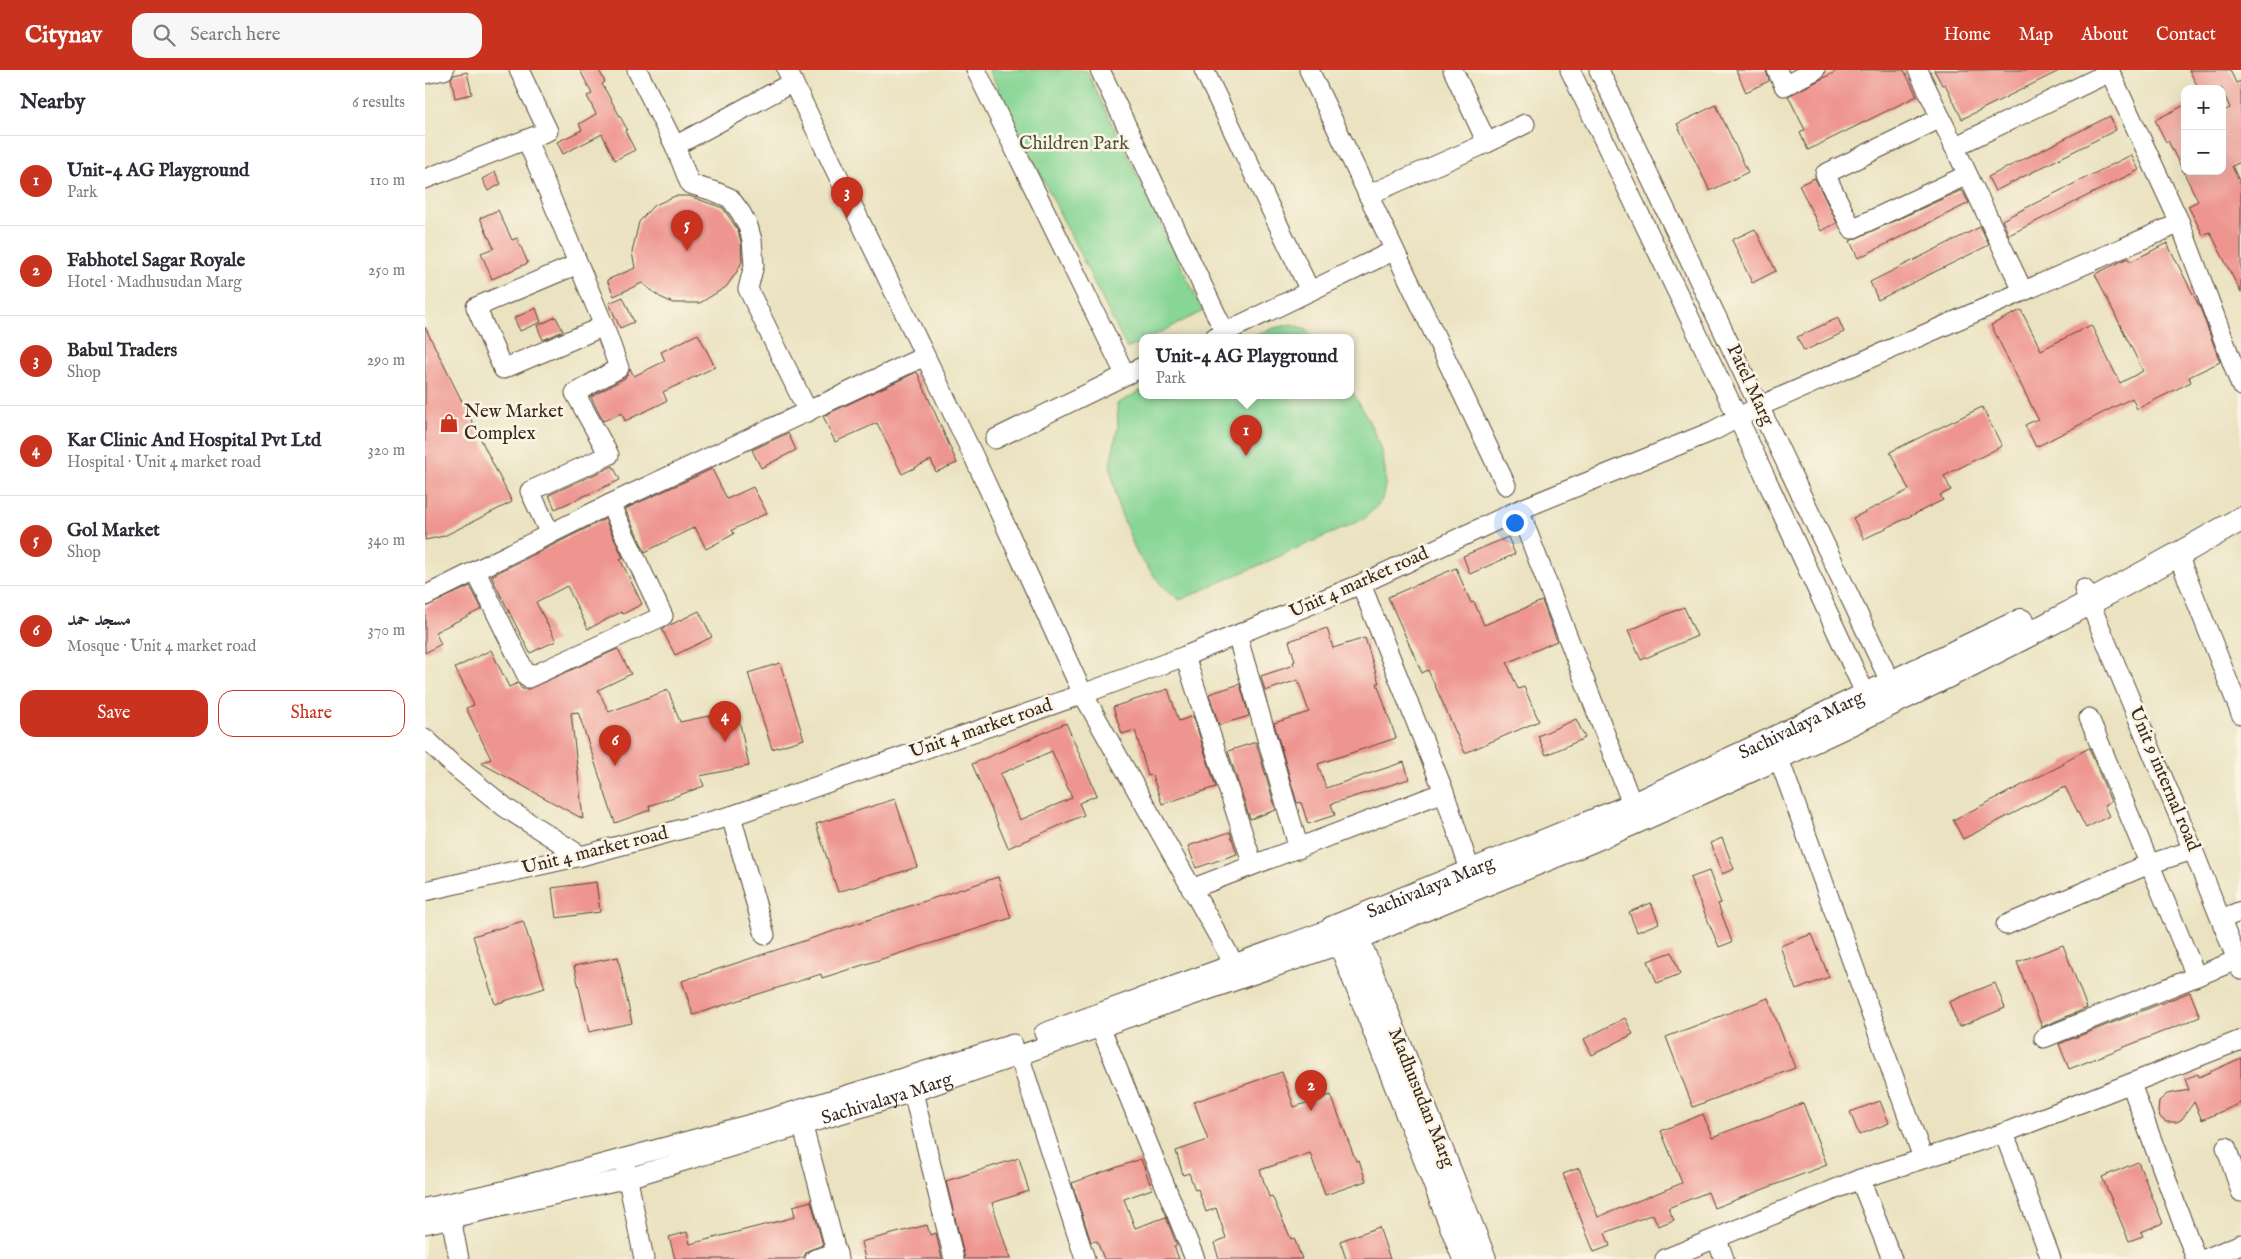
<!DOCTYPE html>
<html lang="en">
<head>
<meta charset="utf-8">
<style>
	body { margin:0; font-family:"IM FELL English",Amiri,serif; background:#f7f7f7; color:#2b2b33 }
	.controls { position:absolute; right:15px; top:15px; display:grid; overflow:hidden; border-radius:10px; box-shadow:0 5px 20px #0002 }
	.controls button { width:45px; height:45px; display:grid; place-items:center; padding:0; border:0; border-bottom:1px solid #e1e1e2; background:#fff; color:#2b2b33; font:25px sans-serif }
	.you { position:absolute; left:1089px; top:452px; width:18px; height:18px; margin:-12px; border:4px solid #fff; border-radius:50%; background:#1a73e8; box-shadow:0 0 0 8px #1a73e833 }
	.badge { display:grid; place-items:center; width:32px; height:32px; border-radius:50%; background:#c8321e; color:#fff; font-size:16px; font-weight:700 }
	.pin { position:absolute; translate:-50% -41px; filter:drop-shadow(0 1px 2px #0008) }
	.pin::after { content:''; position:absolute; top:26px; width:18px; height:15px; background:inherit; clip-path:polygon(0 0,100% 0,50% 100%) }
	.popup { position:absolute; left:714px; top:264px; width:215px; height:65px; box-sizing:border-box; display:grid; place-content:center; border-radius:10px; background:#fff; filter:drop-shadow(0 1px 4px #0005); font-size:16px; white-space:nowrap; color:#7c7c81 }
	.popup b { font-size:19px; color:#2b2b33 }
	.popup::after { content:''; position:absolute; left:50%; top:100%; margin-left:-10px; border:10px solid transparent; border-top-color:#fff }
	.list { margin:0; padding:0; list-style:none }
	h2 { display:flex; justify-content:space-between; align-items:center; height:65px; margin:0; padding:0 20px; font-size:21px }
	h2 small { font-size:16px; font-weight:400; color:#7c7c81 }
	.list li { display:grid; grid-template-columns:32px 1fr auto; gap:15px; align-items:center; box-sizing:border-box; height:90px; padding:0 20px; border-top:1px solid #e1e1e2 }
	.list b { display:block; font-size:19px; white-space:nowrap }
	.list p { margin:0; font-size:16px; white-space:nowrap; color:#7c7c81 }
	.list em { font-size:16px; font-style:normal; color:#7c7c81 }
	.actions { display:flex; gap:10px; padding:15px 20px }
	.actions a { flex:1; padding:11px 0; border:1px solid #c8321e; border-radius:15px; text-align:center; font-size:18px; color:#c8321e }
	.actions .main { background:#c8321e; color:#fff }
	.icon { flex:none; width:28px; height:28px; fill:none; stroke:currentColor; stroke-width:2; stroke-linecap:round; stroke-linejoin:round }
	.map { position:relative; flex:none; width:1816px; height:1189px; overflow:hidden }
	header { display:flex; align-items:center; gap:30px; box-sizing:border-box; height:70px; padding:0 25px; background:#c8321e; color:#fff }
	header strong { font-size:24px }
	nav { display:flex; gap:28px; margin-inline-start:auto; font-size:18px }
	.search { width:350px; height:45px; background:#f7f7f7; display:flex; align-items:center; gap:12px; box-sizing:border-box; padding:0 18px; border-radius:15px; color:#7c7c81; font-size:19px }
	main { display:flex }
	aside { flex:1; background:#fff }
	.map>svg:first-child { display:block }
	.green { fill:#87d695; stroke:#61805a }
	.building { fill:#ee9590; fill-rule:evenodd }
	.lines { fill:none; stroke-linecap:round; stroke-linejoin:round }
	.minor-casing { stroke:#554636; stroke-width:21 }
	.major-casing { stroke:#554636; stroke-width:26 }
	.minor { stroke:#fff; stroke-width:19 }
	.major { stroke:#fff; stroke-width:24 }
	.labels { text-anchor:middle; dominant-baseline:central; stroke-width:5; stroke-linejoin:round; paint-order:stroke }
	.park-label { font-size:19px; fill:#4e553c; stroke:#fcf5e5 }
	.street-label { font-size:19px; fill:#3b2a1e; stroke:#fcf5e5 }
	.poi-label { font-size:19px; fill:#3b2a1e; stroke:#fcf5e5; text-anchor:start }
</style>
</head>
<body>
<header>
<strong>Citynav</strong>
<div class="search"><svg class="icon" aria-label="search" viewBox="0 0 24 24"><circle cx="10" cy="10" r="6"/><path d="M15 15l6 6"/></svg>Search here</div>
<nav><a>Home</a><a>Map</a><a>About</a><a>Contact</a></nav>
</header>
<main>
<aside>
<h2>Nearby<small>6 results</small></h2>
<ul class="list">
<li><span class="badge">1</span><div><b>Unit-4 AG Playground</b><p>Park</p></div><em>110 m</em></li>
<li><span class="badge">2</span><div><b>Fabhotel Sagar Royale</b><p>Hotel · Madhusudan Marg</p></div><em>250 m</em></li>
<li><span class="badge">3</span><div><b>Babul Traders</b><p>Shop</p></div><em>290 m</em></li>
<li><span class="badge">4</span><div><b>Kar Clinic And Hospital Pvt Ltd</b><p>Hospital · Unit 4 market road</p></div><em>320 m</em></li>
<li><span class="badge">5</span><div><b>Gol Market</b><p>Shop</p></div><em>340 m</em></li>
<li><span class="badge">6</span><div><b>مسجد حمد</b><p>Mosque · Unit 4 market road</p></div><em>370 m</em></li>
</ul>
<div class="actions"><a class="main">Save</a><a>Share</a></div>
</aside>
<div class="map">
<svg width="1816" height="1189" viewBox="0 0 1816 1189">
	<rect width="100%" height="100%" fill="#fcf5e5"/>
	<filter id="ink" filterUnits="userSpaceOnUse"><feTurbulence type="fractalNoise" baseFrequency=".02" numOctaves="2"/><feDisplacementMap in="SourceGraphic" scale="10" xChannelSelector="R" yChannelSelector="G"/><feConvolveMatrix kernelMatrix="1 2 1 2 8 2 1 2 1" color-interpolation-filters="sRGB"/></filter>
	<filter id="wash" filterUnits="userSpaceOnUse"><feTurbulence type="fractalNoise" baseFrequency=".0096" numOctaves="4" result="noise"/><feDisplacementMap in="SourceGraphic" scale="20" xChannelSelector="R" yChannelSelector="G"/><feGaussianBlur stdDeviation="1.12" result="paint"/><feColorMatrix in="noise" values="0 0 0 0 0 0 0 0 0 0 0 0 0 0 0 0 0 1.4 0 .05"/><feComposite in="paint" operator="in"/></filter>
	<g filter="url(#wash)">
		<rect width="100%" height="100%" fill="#eae2c0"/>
		<path class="green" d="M 564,0 L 661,0 L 778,241 L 726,267 L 717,267 L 717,272 L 702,279 Z
			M 867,254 L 882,260 L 889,267 L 827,267 L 849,258 Z
			M 925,318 C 943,348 970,392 957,429 C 954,436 944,443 939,449 L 755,530 L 738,517 L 712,484 L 693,436 L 685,394 L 693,357 L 692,334 L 717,320 L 717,325 L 925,325 Z"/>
		<g id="blocks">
			<path class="building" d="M 155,0 L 174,0 L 180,12 L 177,14 L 202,59 L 200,61 L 210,80 L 190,90 L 177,64 L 138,84 L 132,72 L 157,60 L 154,54 L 171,44 L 162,26 L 167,24 Z
				M 1311,0 L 1341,0 L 1344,11 L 1321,22 Z
				M 1414,0 L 1479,0 L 1492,26 L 1383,80 L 1375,63 L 1380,60 L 1363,26 Z
				M 1509,0 L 1636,0 L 1537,49 L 1520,14 L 1517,15 Z
				M 1764,0 L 1805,0 L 1811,13 L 1816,11 L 1816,92 L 1807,96 L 1816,115 L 1816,223 L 1785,162 L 1778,165 L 1763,136 L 1773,131 L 1743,71 L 1741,72 L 1730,50 L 1760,35 L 1760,101 L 1797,101 L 1797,42 L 1805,38 L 1797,19 L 1774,19 Z
				M 42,2 L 47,24 L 30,28 L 26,8 L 29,5 Z
				M 1291,35 L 1323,102 L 1285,121 L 1252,54 Z
				M 1685,46 L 1691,60 L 1570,121 L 1563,107 Z
				M 1706,85 L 1714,100 L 1584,165 L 1577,150 Z
				M 70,102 L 76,114 L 63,121 L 57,109 Z
				M 1390,108 L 1412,153 L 1396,161 L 1374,115 Z
				M 1537,120 L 1544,133 L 1433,188 L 1425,171 Z
				M 250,126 L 264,126 L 298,138 L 313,160 L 316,172 L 317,192 L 311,203 L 301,217 L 275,233 L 248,233 L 235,227 L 217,213 L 189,226 L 182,210 L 210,198 L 207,182 L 214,152 L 228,136 Z
				M 73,140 L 87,170 L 92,168 L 103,193 L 67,209 L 56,183 L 69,178 L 55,148 Z
				M 1555,157 L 1564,175 L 1453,230 L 1445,212 Z
				M 1330,159 L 1351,201 L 1327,213 L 1307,170 Z
				M 1742,173 L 1776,240 L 1795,292 L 1764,307 L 1766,312 L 1712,339 L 1707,328 L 1611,377 L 1600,355 L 1613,349 L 1566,255 L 1596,240 L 1616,280 L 1666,255 L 1695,313 L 1718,301 L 1670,204 L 1703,188 L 1705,192 Z
				M 198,227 L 209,252 L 195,258 L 184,233 Z
				M 111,238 L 116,252 L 95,261 L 89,248 Z
				M 131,247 L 138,261 L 118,270 L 112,256 Z
				M 1413,248 L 1419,262 L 1379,281 L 1372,267 Z
				M 0,257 L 87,432 L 19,466 L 0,470 Z
				M 273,264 L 290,297 L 238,322 L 242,331 L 200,351 L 197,343 L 178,351 L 166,327 L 200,308 L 205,299 L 209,306 L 240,291 L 236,282 Z
				M 492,302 L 532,393 L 511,402 L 506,390 L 477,404 L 452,353 L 410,372 L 398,346 Z
				M 1557,337 L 1577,376 L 1519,406 L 1526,420 L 1515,425 L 1518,430 L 1439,469 L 1428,448 L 1484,420 L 1465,382 Z
				M 363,363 L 371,380 L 336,398 L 327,380 Z
				M 188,396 L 195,410 L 130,439 L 124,425 Z
				M 287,399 L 302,429 L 328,417 L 342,443 L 307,460 L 309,464 L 281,479 L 270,457 L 220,482 L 200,439 Z
				M 180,449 L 198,488 L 195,489 L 217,534 L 198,544 L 196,542 L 163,559 L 142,516 L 111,532 L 131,571 L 105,583 L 66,506 Z
				M 1083,467 L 1090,484 L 1045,504 L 1038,486 Z
				M 1031,498 L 1046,533 L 1049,532 L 1059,555 L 1117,531 L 1132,571 L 1082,593 L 1093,619 L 1099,617 L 1114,651 L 1040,683 L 1003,600 L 997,603 L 963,527 Z
				M 45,516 L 57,539 L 10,562 L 16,574 L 0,583 L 0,537 Z
				M 1259,537 L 1272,566 L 1216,590 L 1203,561 Z
				M 274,541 L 287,567 L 250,585 L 237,559 Z
				M 902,558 L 908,578 L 940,568 L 954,613 L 952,613 L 971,668 L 893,694 L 901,718 L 979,692 L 984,709 L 906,734 L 910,745 L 883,754 L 876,732 L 872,733 L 849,653 L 884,642 L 873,610 L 840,621 L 836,606 L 869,595 L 868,592 L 870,591 L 864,571 Z
				M 193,579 L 206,604 L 173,620 L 184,642 L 243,620 L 255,652 L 312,640 L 324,696 L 275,706 L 279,716 L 224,736 L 225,740 L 190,753 L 153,642 L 146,643 L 158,749 L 56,693 L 66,689 L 41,638 L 49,635 L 30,598 L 66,580 L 84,617 L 93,613 L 97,619 L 103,619 Z
				M 355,593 L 379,669 L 347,679 L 323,603 Z
				M 815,614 L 824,646 L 794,655 L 784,624 Z
				M 743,619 L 754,651 L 768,646 L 791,717 L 737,734 L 727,705 L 723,706 L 710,660 L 697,664 L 688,637 Z
				M 1151,649 L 1160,668 L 1121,685 L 1113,666 Z
				M 641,653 L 672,725 L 654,733 L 659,745 L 583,778 L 547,694 ZM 627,681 L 647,728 L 595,750 L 575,704 Z
				M 831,672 L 851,740 L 825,749 L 803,681 Z
				M 1664,678 L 1686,732 L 1679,736 L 1684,746 L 1661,758 L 1640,717 L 1538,769 L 1528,750 L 1639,694 L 1638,692 Z
				M 470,729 L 492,797 L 413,822 L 391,754 Z
				M 805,762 L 812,784 L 771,798 L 763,776 Z
				M 1297,768 L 1309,799 L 1297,804 L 1285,773 Z
				M 1284,801 L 1296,833 L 1293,834 L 1307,872 L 1294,877 L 1265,808 Z
				M 573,807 L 586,848 L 397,908 L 396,904 L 268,945 L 257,911 Z
				M 171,812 L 175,842 L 131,848 L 127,818 Z
				M 1226,833 L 1234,853 L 1212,862 L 1204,842 Z
				M 98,851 L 120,918 L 70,934 L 48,866 Z
				M 1387,864 L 1404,907 L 1371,920 L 1355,876 Z
				M 1638,875 L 1662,938 L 1617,957 L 1592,892 Z
				M 1247,882 L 1255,904 L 1232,913 L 1223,891 Z
				M 193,887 L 207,953 L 164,962 L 149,896 Z
				M 1570,913 L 1580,938 L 1534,957 L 1524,932 Z
				M 1765,922 L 1775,947 L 1644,999 L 1634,974 Z
				M 1343,928 L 1370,998 L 1268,1037 L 1241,967 Z
				M 1200,948 L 1208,964 L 1167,985 L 1159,969 Z
				M 1816,988 L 1816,1033 L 1777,1050 L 1769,1032 L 1757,1049 L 1752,1052 L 1741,1052 L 1736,1048 L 1733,1043 L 1734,1031 L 1742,1024 L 1764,1020 L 1760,1009 L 1773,1004 L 1774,1007 Z
				M 857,1002 L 869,1037 L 906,1025 L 931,1091 L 934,1090 L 941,1111 L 900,1125 L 885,1083 L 835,1100 L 844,1127 L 847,1126 L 866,1169 L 869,1168 L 877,1189 L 794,1189 L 789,1173 L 801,1168 L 791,1138 L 781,1142 L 773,1119 L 770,1120 L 764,1103 L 758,1105 L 751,1081 L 783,1070 L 769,1032 Z
				M 1455,1031 L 1464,1053 L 1434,1065 L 1425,1042 Z
				M 1378,1033 L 1402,1095 L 1289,1138 L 1283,1122 L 1243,1138 L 1249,1150 L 1233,1156 L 1228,1144 L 1180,1163 L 1185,1176 L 1169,1182 L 1138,1104 L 1154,1098 L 1173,1147 L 1257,1113 L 1236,1061 L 1278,1044 L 1287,1067 Z
				M 594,1088 L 604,1121 L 567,1133 L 585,1189 L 540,1189 L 521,1111 Z
				M 716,1089 L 727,1119 L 699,1129 L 710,1158 L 741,1147 L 752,1176 L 749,1176 L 754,1189 L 679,1189 L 672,1171 L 666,1172 L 647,1113 Z
				M 1713,1092 L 1738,1153 L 1716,1162 L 1718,1166 L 1704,1171 L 1677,1107 Z
				M 386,1131 L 398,1175 L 382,1181 L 379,1187 L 372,1189 L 250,1189 L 244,1167 L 262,1162 L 265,1174 L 370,1147 L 368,1136 Z
				M 502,1155 L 505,1165 L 511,1163 L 517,1189 L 440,1189 L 436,1172 Z
				M 954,1157 L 965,1189 L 921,1189 L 915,1171 Z"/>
		</g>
	</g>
	<g filter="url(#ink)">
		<use href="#blocks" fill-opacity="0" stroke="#554636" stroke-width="1"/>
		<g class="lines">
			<g class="minor-casing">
				<g id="minor">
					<path d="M 212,0 L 250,76 L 265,114 L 291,122 L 305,128 L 316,143 L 323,156 L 327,170 L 329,195 L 323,219 L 383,342"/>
					<path d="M 362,0 L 548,385 L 658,624 L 809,894"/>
					<path d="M 551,0 L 700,304"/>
					<path d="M 675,0 L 800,263"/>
					<path d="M 779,0 L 885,221"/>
					<path d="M 884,0 L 1081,415"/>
					<path d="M 1028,0 L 1062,73"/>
					<path d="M 1145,0 L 1313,348 L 1446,636"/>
					<path d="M 1174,0 L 1471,624"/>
					<path d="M 1352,0 L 1359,16 L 1390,0"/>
					<path d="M 1493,0 L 1598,221"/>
					<path d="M 1684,0 L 1755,153 L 1816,316"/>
					<path d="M 0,4 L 19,0"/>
					<path d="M 1516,48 L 1400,104 L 1427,159 L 1542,105"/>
					<path d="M 102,70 L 179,256 L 194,298 L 150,323 L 184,385 L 105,421 L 125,464"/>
					<path d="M 250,76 L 368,12"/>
					<path d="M 1529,77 L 1685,2"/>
					<path d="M 0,109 L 123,61 L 94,0"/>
					<path d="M 943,125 L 1062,73 L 1100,54"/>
					<path d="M 153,194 L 51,237 L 78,299 L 179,256"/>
					<path d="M 790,267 L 968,181"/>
					<path d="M 570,369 L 717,297"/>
					<path d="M 1094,440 L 1212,747"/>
					<path d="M 1753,485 L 1816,644"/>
					<path d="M 51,502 L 103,608 L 238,546 L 185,434"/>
					<path d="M 936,514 L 1019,722 L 1045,800 L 1051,813"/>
					<path d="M 1659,519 L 1768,780 L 1816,900"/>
					<path d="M 0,526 L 185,434 L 500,286"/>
					<path d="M 812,565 L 874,779"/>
					<path d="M 760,586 L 828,795"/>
					<path d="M 1664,648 L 1771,906"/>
					<path d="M 0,668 L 28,695 L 81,738 L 156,786"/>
					<path d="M 1353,686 L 1498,1088"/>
					<path d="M 306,746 L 340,865"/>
					<path d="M 766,819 L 1019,722"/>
					<path d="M 0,821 L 156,786 L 306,746 L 658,624 L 760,586 L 936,514 L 1094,440 L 1288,361 L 1335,336 L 1755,153"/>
					<path d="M 1797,849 L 1816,841"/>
					<path d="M 1581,855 L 1724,794 L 1768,780"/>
					<path d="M 671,946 L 770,1189"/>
					<path d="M 619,963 L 908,858"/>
					<path d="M 1619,968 L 1812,890"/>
					<path d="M 594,985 L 660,1189"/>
					<path d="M 1706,1014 L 1771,1189"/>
					<path d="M 488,1022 L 529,1189"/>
					<path d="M 377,1053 L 413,1189"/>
					<path d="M 1579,1063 L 1626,1189"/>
					<path d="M 1801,1077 L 1816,1122"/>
					<path d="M 200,1095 L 219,1189"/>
					<path d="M 1435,1109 L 1467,1189"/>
					<path d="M 0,1138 L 82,1120 L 337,1051 L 588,974"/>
					<path d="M 26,1148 L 34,1189"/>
					<path id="s1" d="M 0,1154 L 203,1108 L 488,1022 L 916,874"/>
					<path d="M 1292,1169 L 1299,1189"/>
					<path d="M 390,1189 L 412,1183"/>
					<path d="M 1240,1189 L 1435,1109 L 1579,1063 L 1816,970"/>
					<path d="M 1780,1189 L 1816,1174"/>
				</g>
			</g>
			<g class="major-casing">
				<g id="major">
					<path id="s2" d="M 925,851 L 932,868 L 916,874 L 908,858 L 1206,736 L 1336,675 L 1596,551"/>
					<path d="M 916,874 L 1040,1189"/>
					<path d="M 1059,1189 L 932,868 C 1025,826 1121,791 1214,750 C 1419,660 1621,561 1816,449"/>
				</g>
			</g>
			<use href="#minor" class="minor"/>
			<use href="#major" class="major"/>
		</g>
	</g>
	<defs>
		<g id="shop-bare" transform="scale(1.5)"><path d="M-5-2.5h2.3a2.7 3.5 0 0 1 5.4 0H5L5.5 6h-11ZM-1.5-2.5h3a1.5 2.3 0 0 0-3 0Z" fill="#c8321e" stroke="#fcf5e5" stroke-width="2.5" paint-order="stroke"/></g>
	</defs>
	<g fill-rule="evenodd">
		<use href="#shop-bare" x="24" y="353"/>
	</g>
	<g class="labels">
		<g class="park-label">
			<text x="649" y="74">Children Park</text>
		</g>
		<g class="street-label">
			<text transform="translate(1325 315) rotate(65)">Patel Marg</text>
			<text transform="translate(934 513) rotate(-24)">Unit 4 market road</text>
			<text stroke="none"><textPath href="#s2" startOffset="564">Sachivalaya Marg</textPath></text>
			<text transform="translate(556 659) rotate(-19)">Unit 4 market road</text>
			<text transform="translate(1739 709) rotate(67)">Unit 9 internal road</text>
			<text transform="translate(170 781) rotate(-14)">Unit 4 market road</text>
			<text stroke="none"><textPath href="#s2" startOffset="159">Sachivalaya Marg</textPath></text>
			<text stroke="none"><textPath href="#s1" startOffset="479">Sachivalaya Marg</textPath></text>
			<text transform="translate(996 1028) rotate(68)">Madhusudan Marg</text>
		</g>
		<g class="poi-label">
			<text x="39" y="342">New Market<tspan x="39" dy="22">Complex</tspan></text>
		</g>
	</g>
</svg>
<div class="controls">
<button>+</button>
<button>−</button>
</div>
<div class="you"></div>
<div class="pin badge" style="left:821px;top:386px">1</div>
<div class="popup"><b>Unit-4 AG Playground</b>Park</div>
<div class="pin badge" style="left:886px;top:1041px">2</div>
<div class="pin badge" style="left:422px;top:148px">3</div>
<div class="pin badge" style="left:300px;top:672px">4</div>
<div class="pin badge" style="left:262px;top:181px">5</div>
<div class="pin badge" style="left:190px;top:696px">6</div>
</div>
</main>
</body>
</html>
